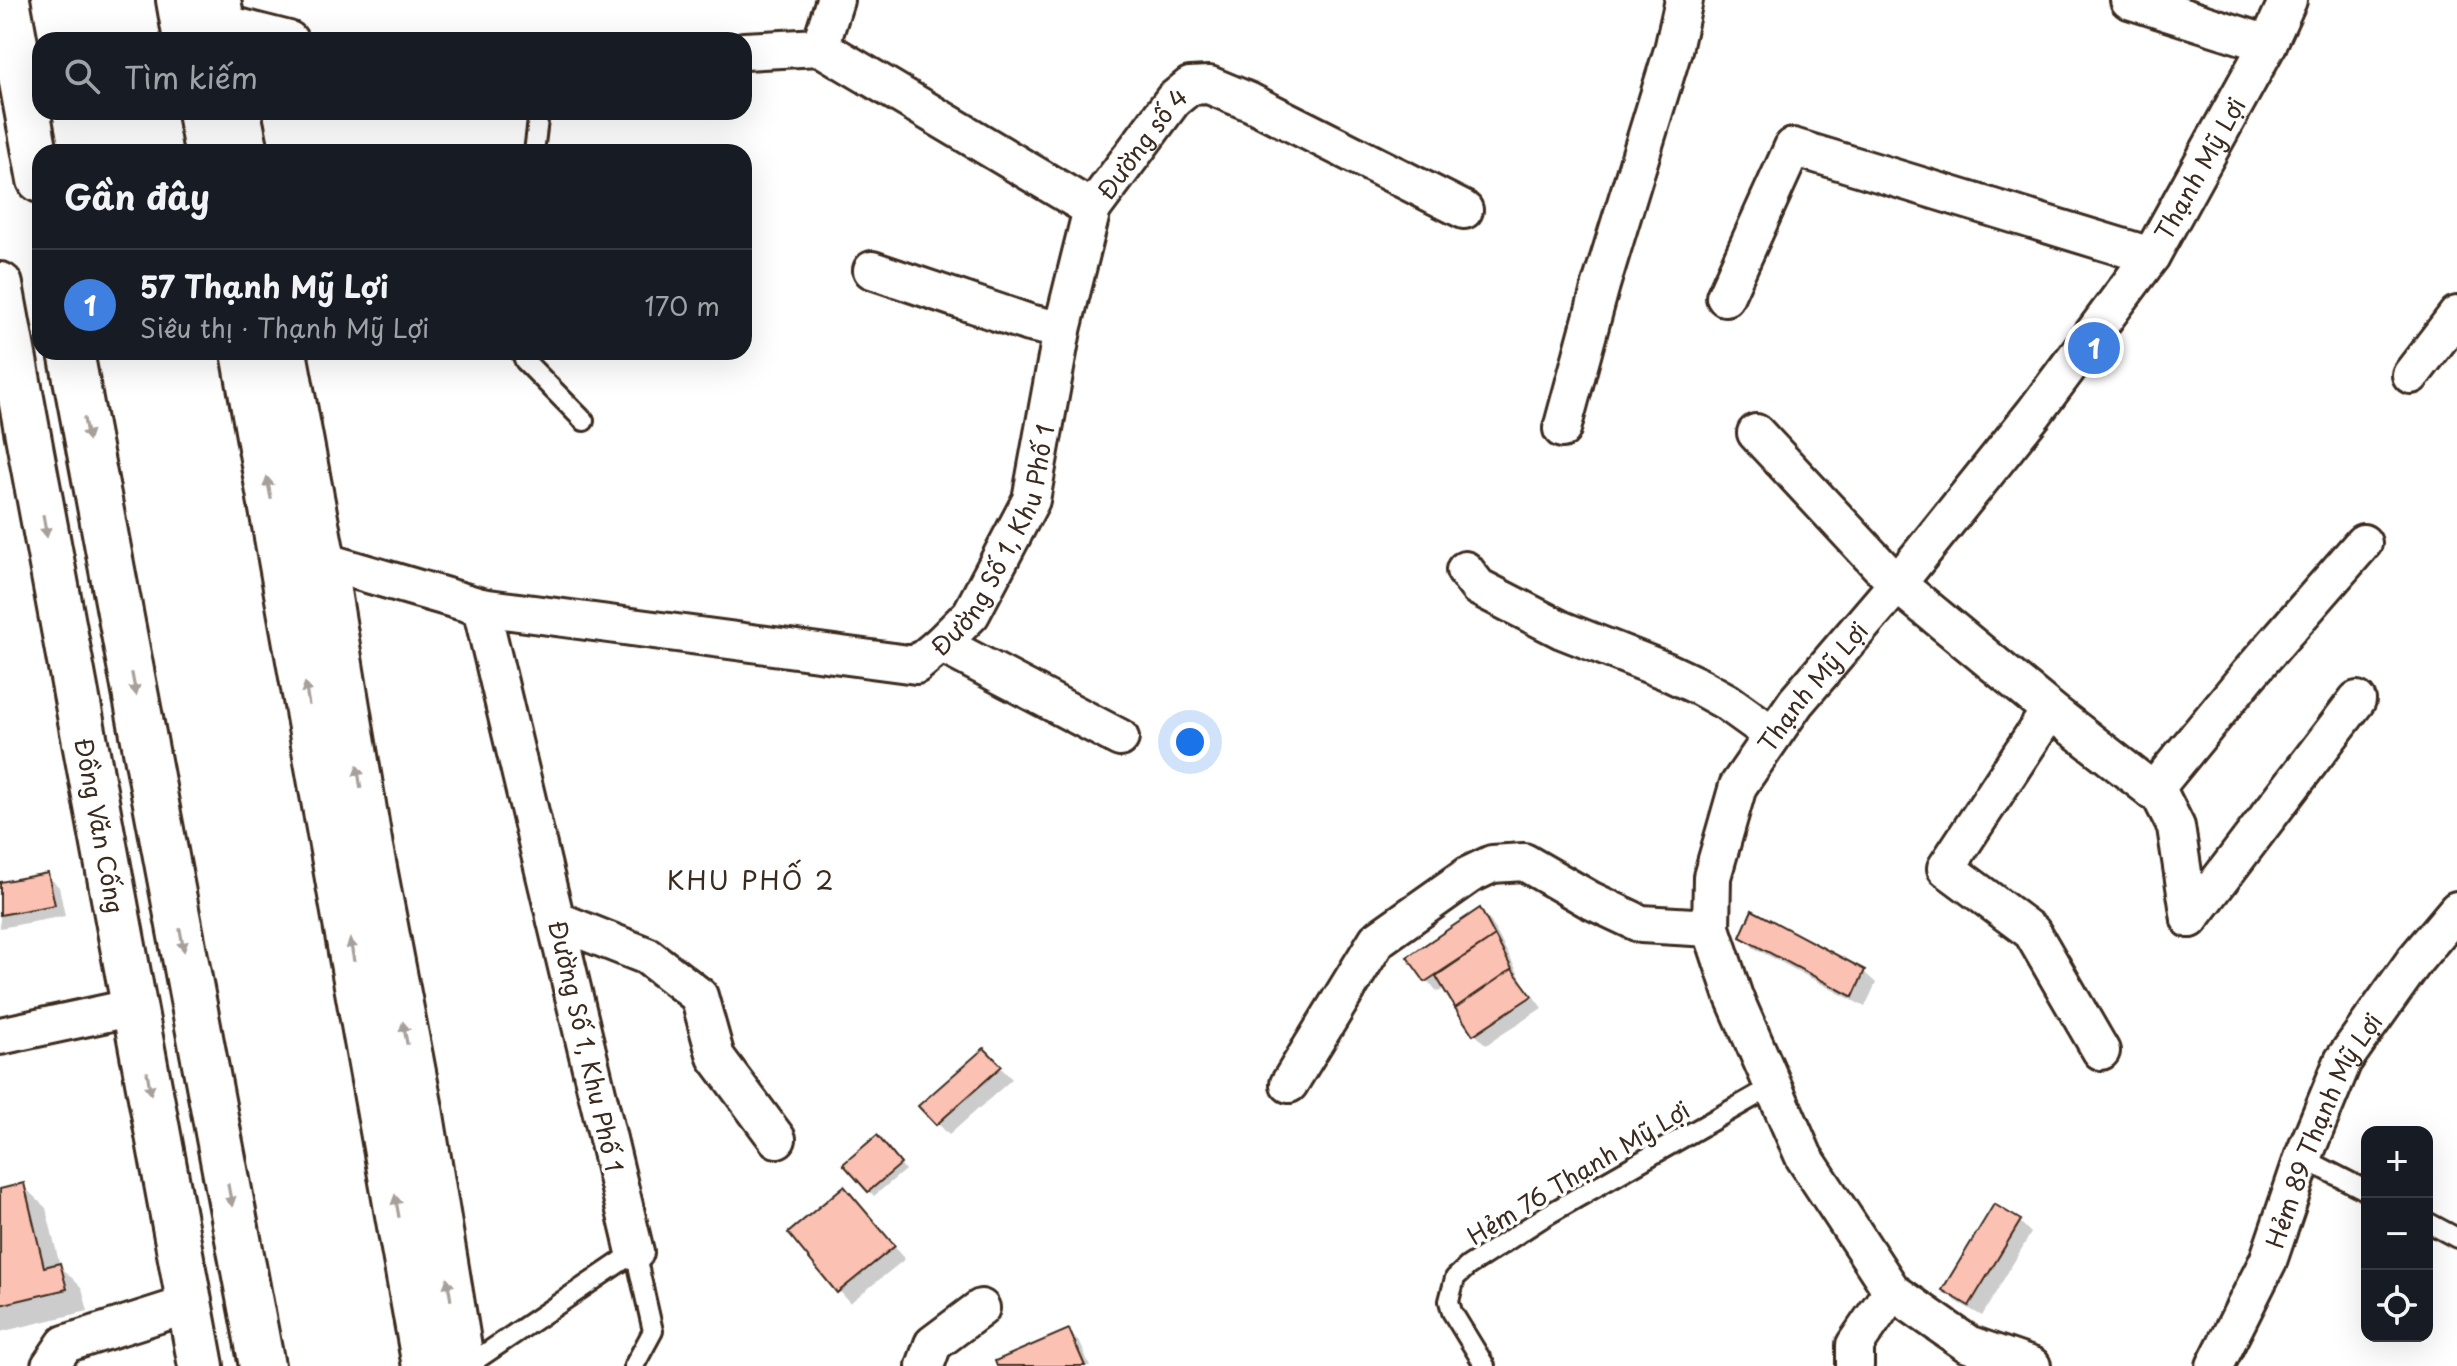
<!DOCTYPE html>
<html lang="vi">
<head>
<meta charset="utf-8">
<style>
	body { margin:0; font-family:"Playpen Sans",sans-serif; background:#20242c; color:#f1f3f6 }
	.controls { position:absolute; right:24px; bottom:24px; display:grid; overflow:hidden; border-radius:16px; box-shadow:0 8px 32px #0002 }
	.controls button { width:72px; height:72px; display:grid; place-items:center; padding:0; border:0; border-bottom:2px solid #363941; background:#171b24; color:#f1f3f6; font:40px sans-serif }
	.you { position:absolute; left:1190px; top:742px; width:28px; height:28px; margin:-20px; border:6px solid #fff; border-radius:50%; background:#1a73e8; box-shadow:0 0 0 12px #1a73e833 }
	.badge { display:grid; place-items:center; width:52px; height:52px; border-radius:50%; background:#7c3aed; color:#fff; font-size:26px; font-weight:700 }
	.pin { position:absolute; translate:-50% -50%; border:4px solid #fff; box-shadow:0 2px 8px #0006 }
	.list { margin:0; padding:0; list-style:none }
	h2 { display:flex; justify-content:space-between; align-items:center; height:104px; margin:0; padding:0 32px; font-size:34px }
	h2 small { font-size:26px; font-weight:400; color:#9ea1a6 }
	.list li { display:grid; grid-template-columns:52px 1fr auto; gap:24px; align-items:center; box-sizing:border-box; height:112px; padding:0 32px; border-top:2px solid #363941 }
	.list b { display:block; font-size:30px; white-space:nowrap }
	.list p { margin:0; font-size:26px; white-space:nowrap; color:#9ea1a6 }
	.list em { font-size:26px; font-style:normal; color:#9ea1a6 }
	.icon { flex:none; width:44px; height:44px; fill:none; stroke:currentColor; stroke-width:2; stroke-linecap:round; stroke-linejoin:round }
	.map { position:relative; flex:none; width:2457px; height:1366px; overflow:hidden }
	.search { position:absolute; background:#171b24; box-shadow:0 8px 32px #0002; left:32px; top:32px; width:720px; height:88px; display:flex; align-items:center; gap:20px; box-sizing:border-box; padding:0 28px; border-radius:24px; color:#9ea1a6; font-size:30px }
	.panel { position:absolute; background:#171b24; box-shadow:0 8px 32px #0002; left:32px; top:144px; width:720px; height:216px; border-radius:24px }
	.map>svg:first-child { display:block }
	.shadow { fill:#0003 }
	.building { fill:#fbc1b3; stroke:#3b2a1e; stroke-width:2 }
	.lines { fill:none; stroke-linecap:round; stroke-linejoin:round }
	.lane-casing { stroke:#3b2a1e; stroke-width:24 }
	.street-casing { stroke:#3b2a1e; stroke-width:42 }
	.primary-casing { stroke:#3b2a1e; stroke-width:50 }
	.lane { stroke:#fff; stroke-width:18 }
	.street { stroke:#fff; stroke-width:36 }
	.primary { stroke:#fff; stroke-width:44 }
	.oneway { fill:#a79f9a }
	.labels { text-anchor:middle; dominant-baseline:central; stroke-width:7; stroke-linejoin:round; paint-order:stroke }
	.street-label { font-size:24px; fill:#3b2a1e; stroke:#fff }
	.neighbourhood-label { font-size:26px; letter-spacing:2px; fill:#3b2a1e; stroke:#fff }
</style>
</head>
<body>
<div class="map">
<svg width="2457" height="1366" viewBox="0 0 2457 1366">
	<rect width="100%" height="100%" fill="#fff"/>
	<filter id="ink" filterUnits="userSpaceOnUse"><feTurbulence type="fractalNoise" baseFrequency=".0125" numOctaves="2"/><feDisplacementMap in="SourceGraphic" scale="16" xChannelSelector="R" yChannelSelector="G"/><feConvolveMatrix kernelMatrix="1 2 1 2 8 2 1 2 1" color-interpolation-filters="sRGB"/></filter>
	<g filter="url(#ink)">
		<path class="shadow" d="M 48,876 L 59,887 L 65,916 L 0,928 L 0,884 Z
			M 1480,911 L 1491,922 L 1523,982 L 1542,1008 L 1486,1045 L 1474,1033 L 1446,988 L 1438,992 L 1427,981 Z
			M 1743,937 L 1864,972 L 1876,983 L 1865,1007 L 1754,948 Z
			M 984,1051 L 1012,1079 L 949,1135 L 921,1106 Z
			M 882,1143 L 905,1170 L 874,1196 L 869,1191 Z
			M 23,1186 L 46,1208 L 60,1266 L 82,1288 L 88,1311 L 0,1332 L 0,1191 Z
			M 844,1188 L 905,1259 L 850,1303 L 790,1233 Z
			M 2020,1222 L 2031,1233 L 1982,1316 L 1956,1301 L 1945,1289 Z
			M 1068,1332 L 1080,1343 L 1090,1366 L 1000,1366 Z"/>
		<path class="building" d="M 48,873 L 55,905 L 0,915 L 0,882 Z
			M 1480,908 L 1495,936 L 1425,982 L 1407,957 Z
			M 1752,910 L 1865,970 L 1853,997 L 1740,937 Z
			M 1495,936 L 1512,969 L 1455,1008 L 1436,976 Z
			M 1512,969 L 1532,996 L 1473,1035 L 1455,1008 Z
			M 984,1048 L 1002,1066 L 936,1125 L 918,1106 Z
			M 877,1135 L 901,1164 L 868,1192 L 843,1164 Z
			M 24,1183 L 44,1267 L 60,1263 L 67,1289 L 0,1305 L 0,1189 Z
			M 844,1186 L 895,1246 L 837,1293 L 788,1233 Z
			M 1994,1204 L 2021,1220 L 1969,1306 L 1942,1290 Z
			M 1069,1329 L 1085,1366 L 997,1366 L 995,1361 Z"/>
		<g class="lines">
			<g class="lane-casing">
				<path id="lane" d="M 534,152 L 539,112
					M 521,352 L 525,361 L 584,421
					M 2303,1158 L 2367,1191
					M 2427,1222 L 2457,1238
					M 467,1366 L 635,1252 L 653,1331 L 634,1366
					M 1485,1366 L 1452,1312 L 1449,1301 L 1455,1278 L 1468,1266 L 1547,1215 L 1773,1086"/>
			</g>
			<g class="street-casing">
				<g id="street">
					<path d="M 2129,0 L 2268,44"/>
					<path d="M 222,23 L 289,40"/>
					<path d="M 820,47 L 835,0"/>
					<path d="M 744,51 L 820,47 L 1092,209"/>
					<path d="M 872,270 L 1029,323 L 1062,330"/>
					<path d="M 1725,297 L 1793,147 L 2151,256"/>
					<path d="M 2411,375 L 2457,315"/>
					<path d="M 1562,429 L 1601,285 L 1673,50 L 1684,0"/>
					<path d="M 1756,433 L 1897,584 L 2050,710 L 2161,797 L 2176,827 L 2190,919"/>
					<path d="M 323,561 L 481,607"/>
					<path d="M 1465,570 L 1478,587 L 1517,607 L 1562,630 L 1666,671 L 1700,687 L 1727,702 L 1773,735"/>
					<path d="M 941,644 L 1120,738"/>
					<path d="M 2050,710 L 1946,868 L 2032,932 L 2101,1051"/>
					<path d="M 2153,791 L 2249,674 L 2363,543"/>
					<path d="M 2190,919 L 2357,700"/>
					<path d="M 556,920 L 647,956 L 699,996 L 716,1057 L 777,1139"/>
					<path d="M 0,1036 L 135,1007"/>
					<path d="M 1289,1084 L 1377,940 L 1469,875 L 1492,864 L 1524,862 L 1590,900 L 1641,924 L 1711,928"/>
					<path id="s1" d="M 635,1252 L 481,607 L 916,665 L 941,644 L 971,614 L 1031,500 L 1062,330 L 1092,209 L 1173,100 L 1190,86 L 1209,85 L 1250,102 L 1464,210"/>
					<path d="M 50,1366 L 65,1344 L 190,1304"/>
					<path d="M 925,1366 L 933,1344 L 981,1308"/>
					<path d="M 1855,1366 L 1855,1345 L 1892,1291"/>
					<path id="s2" d="M 2032,1366 L 1968,1344 L 1892,1291 L 1804,1157 L 1734,997 L 1711,928 L 1712,877 L 1738,786 L 1796,702 L 1897,584 L 2034,413 L 2151,256 L 2268,44 L 2288,0"/>
					<path id="s3" d="M 2215,1366 L 2268,1261 L 2303,1158 L 2343,1061 L 2415,960 L 2457,910"/>
				</g>
			</g>
			<g class="primary-casing">
				<g id="primary">
					<path d="M 7,0 L 40,180"/>
					<path d="M 179,0 L 186,40"/>
					<path d="M 218,0 L 225,40"/>
					<path d="M 200,112 L 207,152"/>
					<path d="M 238,112 L 246,152"/>
					<path id="s4" d="M 0,285 L 201,1366"/>
					<path d="M 71,352 L 262,1366"/>
					<path d="M 244,352 L 425,1366"/>
					<path d="M 284,352 L 323,561 L 370,847 L 420,1109 L 462,1366"/>
				</g>
			</g>
			<use href="#lane" class="lane"/>
			<use href="#street" class="street"/>
			<use href="#primary" class="primary"/>
		</g>
		<defs><path id="oneway-solid" d="M-6-.8H1V-3.2L6.5 0L1 3.2V.8H-6Z" transform="scale(2)"/></defs>
		<g class="oneway">
			<use href="#oneway-solid" transform="translate(86 429) rotate(79)"/>
			<use href="#oneway-solid" transform="translate(269 488) rotate(-101)"/>
			<use href="#oneway-solid" transform="translate(45 526) rotate(80)"/>
			<use href="#oneway-solid" transform="translate(134 684) rotate(79)"/>
			<use href="#oneway-solid" transform="translate(307 694) rotate(-100)"/>
			<use href="#oneway-solid" transform="translate(359 777) rotate(-99)"/>
			<use href="#oneway-solid" transform="translate(182 940) rotate(79)"/>
			<use href="#oneway-solid" transform="translate(352 950) rotate(-100)"/>
			<use href="#oneway-solid" transform="translate(405 1033) rotate(-101)"/>
			<use href="#oneway-solid" transform="translate(149 1083) rotate(80)"/>
			<use href="#oneway-solid" transform="translate(230 1195) rotate(79)"/>
			<use href="#oneway-solid" transform="translate(397 1206) rotate(-100)"/>
			<use href="#oneway-solid" transform="translate(449 1289) rotate(-99)"/>
		</g>
	</g>
	<g class="labels">
		<g class="street-label">
			<text stroke="none"><textPath href="#s1" startOffset="1686">Đường số 4</textPath></text>
			<text stroke="none"><textPath href="#s2" startOffset="1486">Thạnh Mỹ Lợi</textPath></text>
			<text stroke="none"><textPath href="#s1" startOffset="1254">Đường Số 1, Khu Phố 1</textPath></text>
			<text stroke="none"><textPath href="#s2" startOffset="838">Thạnh Mỹ Lợi</textPath></text>
			<text stroke="none"><textPath href="#s4" startOffset="550">Đồng Văn Cống</textPath></text>
			<text transform="translate(587 1046) rotate(77)">Đường Số 1, Khu Phố 1</text>
			<text stroke="none"><textPath href="#s3" startOffset="260">Hẻm 89 Thạnh Mỹ Lợi</textPath></text>
			<text transform="translate(1578 1172) rotate(-31)">Hẻm 76 Thạnh Mỹ Lợi</text>
		</g>
		<g class="neighbourhood-label">
			<text x="751" y="879">KHU PHỐ 2</text>
		</g>
	</g>
</svg>
<div class="controls">
<button>+</button>
<button>−</button>
<button><svg class="icon" aria-label="locate" viewBox="0 0 24 24"><circle cx="12" cy="12" r="6"/><path d="M12 2v4M12 18v4M2 12h4M18 12h4"/></svg></button>
</div>
<div class="you"></div>
<div class="pin badge" style="left:2094px;top:348px;background:#3f7fe0">1</div>
<div class="search"><svg class="icon" aria-label="search" viewBox="0 0 24 24"><circle cx="10" cy="10" r="6"/><path d="M15 15l6 6"/></svg>Tìm kiếm</div>
<section class="panel">
<h2>Gần đây<small></small></h2>
<ul class="list">
<li><span class="badge" style="background:#3f7fe0">1</span><div><b>57 Thạnh Mỹ Lợi</b><p>Siêu thị · Thạnh Mỹ Lợi</p></div><em>170 m</em></li>
</ul>
</section>
</div>
</body>
</html>
